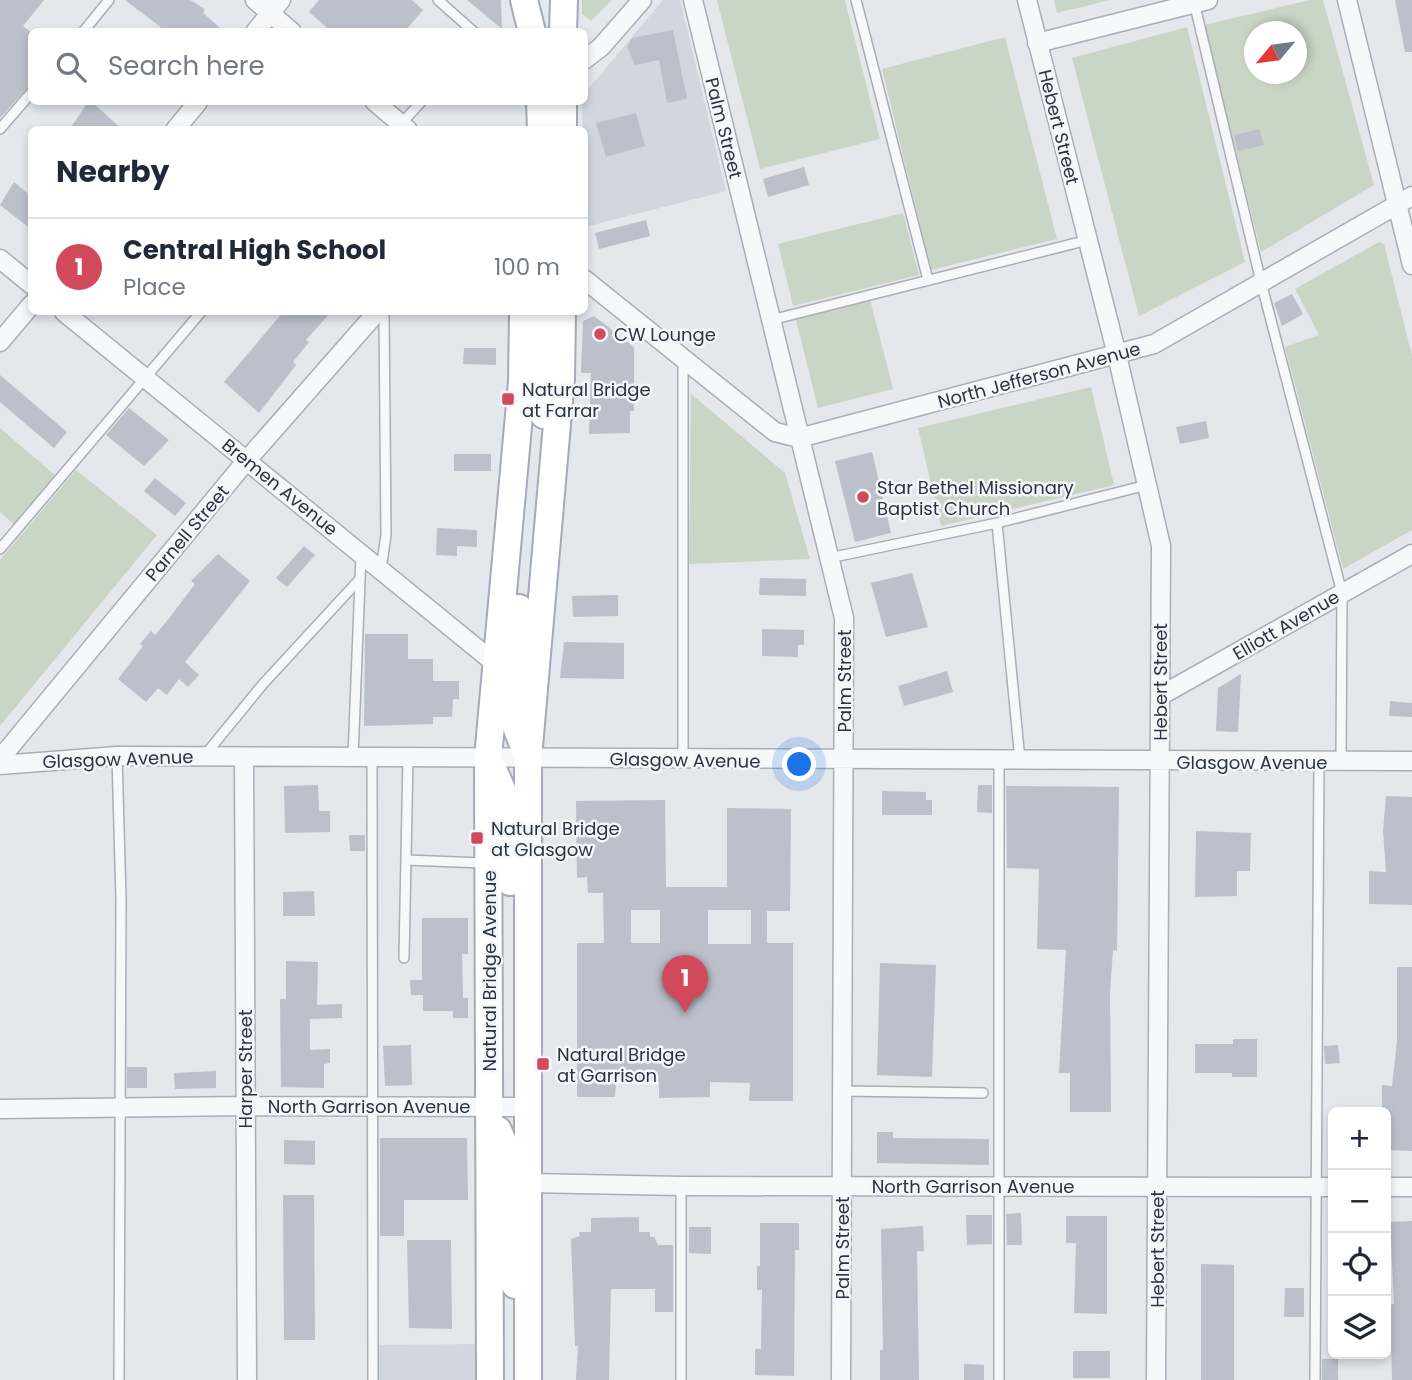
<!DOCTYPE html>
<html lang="en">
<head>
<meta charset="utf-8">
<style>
	body { margin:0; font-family:Poppins,sans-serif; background:#f6f6f7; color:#1f2937 }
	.controls { position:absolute; right:21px; bottom:21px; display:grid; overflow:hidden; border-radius:10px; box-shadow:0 4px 10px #0003 }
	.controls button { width:63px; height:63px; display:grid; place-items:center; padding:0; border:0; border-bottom:2px solid #e0e1e3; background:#fff; color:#1f2937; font:35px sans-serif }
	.compass { position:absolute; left:1244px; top:21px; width:63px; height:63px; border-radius:50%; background:#fff; box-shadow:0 4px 10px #0003; rotate:241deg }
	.you { position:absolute; left:800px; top:765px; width:24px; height:24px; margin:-18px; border:5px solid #fff; border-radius:50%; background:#1a73e8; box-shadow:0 0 0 10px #1a73e833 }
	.badge { display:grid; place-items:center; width:46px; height:46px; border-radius:50%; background:#d1495b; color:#fff; font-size:23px; font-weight:700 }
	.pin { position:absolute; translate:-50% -58px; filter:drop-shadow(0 2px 4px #0008) }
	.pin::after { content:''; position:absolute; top:37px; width:24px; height:21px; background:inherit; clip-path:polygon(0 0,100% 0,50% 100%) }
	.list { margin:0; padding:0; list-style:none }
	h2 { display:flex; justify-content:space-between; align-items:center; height:91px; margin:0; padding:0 28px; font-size:30px }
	h2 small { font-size:23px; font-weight:400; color:#747a83 }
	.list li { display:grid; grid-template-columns:46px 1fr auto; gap:21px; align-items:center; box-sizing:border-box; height:98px; padding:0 28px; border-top:2px solid #e0e1e3 }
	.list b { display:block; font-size:26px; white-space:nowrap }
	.list p { margin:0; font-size:23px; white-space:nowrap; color:#747a83 }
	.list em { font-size:23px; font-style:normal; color:#747a83 }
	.icon { flex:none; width:38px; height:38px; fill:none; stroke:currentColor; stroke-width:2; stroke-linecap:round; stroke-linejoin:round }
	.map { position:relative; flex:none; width:1412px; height:1380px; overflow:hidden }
	.search { position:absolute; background:#fff; box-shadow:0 4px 10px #0003; left:28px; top:28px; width:560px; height:77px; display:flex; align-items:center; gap:18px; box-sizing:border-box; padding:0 24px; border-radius:10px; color:#747a83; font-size:26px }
	.panel { position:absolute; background:#fff; box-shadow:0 4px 10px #0003; left:28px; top:126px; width:560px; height:189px; border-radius:10px }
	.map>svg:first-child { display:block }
	.built { fill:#d2d6de }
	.green { fill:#c9d6c5; fill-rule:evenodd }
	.building { fill:#bbc0ca; fill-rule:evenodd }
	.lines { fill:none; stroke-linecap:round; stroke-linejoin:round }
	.service-casing { stroke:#a9aeb7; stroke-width:12 }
	.minor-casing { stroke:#a9aeb7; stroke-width:21 }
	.primary-casing { stroke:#a3abb8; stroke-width:30 }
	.service { stroke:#f7f8fa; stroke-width:9 }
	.minor { stroke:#f7f8fa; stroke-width:18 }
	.primary { stroke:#fff; stroke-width:26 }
	.poi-dot { fill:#d1495b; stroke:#f4f6f9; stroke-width:2.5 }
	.labels { text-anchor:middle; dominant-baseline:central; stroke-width:5; stroke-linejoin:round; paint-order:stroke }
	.street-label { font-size:18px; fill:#2b3445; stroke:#f4f6f9 }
	.poi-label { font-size:18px; fill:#2b3445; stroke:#f4f6f9; text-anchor:start }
</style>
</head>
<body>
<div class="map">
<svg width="1412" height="1380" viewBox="0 0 1412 1380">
	<rect width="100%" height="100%" fill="#e4e7ec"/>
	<path class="built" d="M 663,0 L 680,0 L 726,191 L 585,227 L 582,102 L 584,102 L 585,93 Z
		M 478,1344 L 478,1380 L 378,1380 L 378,1345 Z"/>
	<path class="green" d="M 582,0 L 612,0 L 591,21 L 582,14 Z
		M 717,0 L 845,0 L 880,139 L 760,169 Z
		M 1054,0 L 1110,0 L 1057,13 Z
		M 1310,0 L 1323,0 L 1374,185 L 1261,252 L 1204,25 ZM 1254,32 L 1296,32 L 1296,74 L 1254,74 Z
		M 1187,27 L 1245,262 L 1139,316 L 1072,58 Z
		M 1005,37 L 1057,239 L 931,270 L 882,69 Z
		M 903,213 L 919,275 L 793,306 L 778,244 Z
		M 1379,242 L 1384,244 L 1412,355 L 1412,530 L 1343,569 L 1285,347 L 1319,335 L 1295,289 Z
		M 870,299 L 893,389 L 818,408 L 795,316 Z
		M 1091,387 L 1114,485 L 941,526 L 918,428 Z
		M 691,394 L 785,473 L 810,559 L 689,564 Z
		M 0,428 L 57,477 L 16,526 L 0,512 Z
		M 76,470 L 157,535 L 0,726 L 0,560 Z"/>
	<path class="building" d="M 0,0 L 44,0 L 23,26 L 32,33 L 32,83 L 0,118 Z
		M 125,0 L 190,0 L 205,9 L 203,13 L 225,32 L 167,32 Z
		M 319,0 L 412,0 L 423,10 L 404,32 L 332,32 L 309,12 Z
		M 467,0 L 501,0 L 502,29 Z
		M 1395,0 L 1412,0 L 1412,52 L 1405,52 Z
		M 673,30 L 687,99 L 667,103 L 659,60 L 635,65 L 627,47 L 632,38 Z
		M 88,102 L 92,102 L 123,130 L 69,130 Z
		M 636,113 L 645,146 L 606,157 L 596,123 Z
		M 1259,129 L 1264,145 L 1238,151 L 1234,135 Z
		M 804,167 L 809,185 L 768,197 L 763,179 Z
		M 14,182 L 32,197 L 32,230 L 0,205 Z
		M 646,220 L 650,236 L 599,249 L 595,233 Z
		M 1292,294 L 1303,314 L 1282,326 L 1274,303 Z
		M 283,312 L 331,312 L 306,340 L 309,342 L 293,362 L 296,365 L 259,413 L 224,382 Z
		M 594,316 L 634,347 L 634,411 L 630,411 L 630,433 L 589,434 L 591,373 L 581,373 L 583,321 Z
		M 464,348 L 496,348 L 496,365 L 463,364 Z
		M 0,375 L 67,432 L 54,448 L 0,402 Z
		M 129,408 L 169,440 L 144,466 L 106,435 Z
		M 1206,421 L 1209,438 L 1180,444 L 1176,427 Z
		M 872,452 L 891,533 L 855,542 L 835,461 Z
		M 454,454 L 491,454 L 491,471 L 454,471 Z
		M 155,478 L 186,503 L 175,516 L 144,491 Z
		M 437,528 L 477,530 L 477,547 L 457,546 L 457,556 L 436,555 Z
		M 304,546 L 315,555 L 287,587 L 276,578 Z
		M 218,554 L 250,581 L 185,662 L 199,675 L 188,687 L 179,679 L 167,695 L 158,688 L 146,702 L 118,679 L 143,646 L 140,644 L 151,631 L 155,635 L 167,621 L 195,584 L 191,581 Z
		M 912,573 L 928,627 L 886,637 L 871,583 Z
		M 760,578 L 806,579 L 806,596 L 759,595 Z
		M 618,595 L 618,616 L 573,617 L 572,596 Z
		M 762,629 L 804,630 L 804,645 L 798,645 L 798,657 L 762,656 Z
		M 365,634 L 408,634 L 408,659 L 433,659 L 433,681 L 459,681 L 459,699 L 453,699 L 452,717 L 433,717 L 433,724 L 364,726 Z
		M 564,642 L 624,643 L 624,679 L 560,678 Z
		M 947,671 L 953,692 L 904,706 L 898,686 Z
		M 1241,674 L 1238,732 L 1216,731 L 1218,688 Z
		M 1390,701 L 1412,703 L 1412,717 L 1389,716 Z
		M 318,785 L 319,811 L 330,811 L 330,832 L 285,833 L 284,786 Z
		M 978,785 L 992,785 L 992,813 L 977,812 Z
		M 1006,786 L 1119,787 L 1117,951 L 1113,950 L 1110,992 L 1111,1112 L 1070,1112 L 1070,1073 L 1059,1073 L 1066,950 L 1037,949 L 1039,869 L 1007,868 Z
		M 882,791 L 926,792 L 926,800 L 932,800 L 932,815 L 882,815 Z
		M 1386,796 L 1412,797 L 1412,905 L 1369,904 L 1369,871 L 1386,872 L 1383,831 Z
		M 665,800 L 666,887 L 727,887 L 727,808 L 791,809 L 790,911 L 767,911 L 767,943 L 793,943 L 793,1101 L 749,1101 L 750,1083 L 710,1082 L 710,1097 L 659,1098 L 659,1082 L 616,1081 L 615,1097 L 577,1097 L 577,943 L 604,943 L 603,893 L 588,893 L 587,877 L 577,878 L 576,801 ZM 631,910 L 660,910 L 660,943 L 631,943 ZM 708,910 L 751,910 L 751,944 L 708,944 Z
		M 1196,831 L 1251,833 L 1250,871 L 1237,871 L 1237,896 L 1195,897 Z
		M 349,835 L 365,835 L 365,851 L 350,851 Z
		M 314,891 L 315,916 L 283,916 L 283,892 Z
		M 422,918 L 468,918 L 468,954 L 462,954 L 463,998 L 468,998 L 468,1018 L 453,1018 L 453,1011 L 423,1011 L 423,995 L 411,995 L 410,980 L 422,980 Z
		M 286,961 L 318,962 L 317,1005 L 342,1004 L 342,1018 L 310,1019 L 310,1050 L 330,1049 L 330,1063 L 324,1064 L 324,1088 L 281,1087 L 280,999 L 286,999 Z
		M 880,963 L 936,965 L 932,1077 L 877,1075 Z
		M 1397,967 L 1412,967 L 1412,1151 L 1386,1150 L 1386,1112 L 1382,1112 L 1382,1085 L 1392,1086 L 1397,1040 Z
		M 1233,1039 L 1257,1039 L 1257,1077 L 1232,1077 L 1232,1073 L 1195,1073 L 1195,1044 L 1233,1044 Z
		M 411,1045 L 412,1085 L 385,1086 L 383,1046 Z
		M 1338,1045 L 1340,1063 L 1325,1064 L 1324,1046 Z
		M 127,1067 L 147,1067 L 147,1088 L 127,1088 Z
		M 216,1071 L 216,1088 L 175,1089 L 174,1073 Z
		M 877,1132 L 893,1132 L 893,1138 L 989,1139 L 989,1165 L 877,1163 Z
		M 380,1138 L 467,1138 L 468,1200 L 404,1200 L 404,1236 L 380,1236 Z
		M 284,1140 L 315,1141 L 315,1165 L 284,1164 Z
		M 283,1195 L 314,1195 L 315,1340 L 284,1340 Z
		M 1021,1213 L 1022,1245 L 1007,1245 L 1006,1214 Z
		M 966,1215 L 992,1215 L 992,1244 L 967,1245 Z
		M 1066,1216 L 1107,1216 L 1107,1314 L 1074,1313 L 1076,1243 L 1066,1243 Z
		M 639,1217 L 639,1232 L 650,1232 L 650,1237 L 654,1237 L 658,1245 L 673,1245 L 673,1312 L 655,1312 L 655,1289 L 611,1289 L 609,1380 L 576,1380 L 578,1346 L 575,1346 L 571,1239 L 580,1236 L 579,1232 L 591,1232 L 591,1218 Z
		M 1412,1221 L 1412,1380 L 1392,1380 L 1390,1305 L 1394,1304 L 1390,1222 Z
		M 760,1223 L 799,1223 L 799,1250 L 795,1250 L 794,1376 L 755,1375 L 755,1349 L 761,1349 L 762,1290 L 757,1290 L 757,1266 L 760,1266 Z
		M 923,1226 L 924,1251 L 917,1251 L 919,1380 L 880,1380 L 880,1350 L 883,1350 L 881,1229 Z
		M 689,1227 L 711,1227 L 711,1254 L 689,1253 Z
		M 407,1240 L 451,1240 L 452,1329 L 409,1328 Z
		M 1201,1264 L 1234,1265 L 1234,1380 L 1201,1380 Z
		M 1285,1288 L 1304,1288 L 1304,1317 L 1284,1317 Z
		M 1073,1351 L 1110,1351 L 1110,1378 L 1073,1378 Z
		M 1322,1359 L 1338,1359 L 1338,1380 L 1322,1380 Z
		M 964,1364 L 984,1365 L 984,1380 L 964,1380 Z"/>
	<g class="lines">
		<g class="service-casing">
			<path id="service" d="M 438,0 L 474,32
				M 856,0 L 928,280
				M 1194,2 L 1261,282 L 1342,593 L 1341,762
				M 83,32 L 109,0
				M 401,124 L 421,102
				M 0,129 L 32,92
				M 771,320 L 1088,240
				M 683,359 L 683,759
				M 997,523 L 1020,760
				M 0,549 L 201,312
				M 829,558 L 997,523 L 1147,485
				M 381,570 L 386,535 L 384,312
				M 205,755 L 263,684 L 359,580
				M 117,756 L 121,899 L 119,1380
				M 353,757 L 361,555
				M 372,758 L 373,1380
				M 406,860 L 484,863
				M 404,958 L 408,757
				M 843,1091 L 983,1093
				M 681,1186 L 681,1380
				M 999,1380 L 999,762
				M 1315,1380 L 1319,762"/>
		</g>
		<g class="minor-casing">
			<path id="minor" d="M 255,0 L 292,32
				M 693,0 L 844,618 L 841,1380
				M 1027,0 L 1117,355 L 1161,546 L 1156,1380
				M 1347,0 L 1412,265
				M 255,32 L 281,0
				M 1037,43 L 1208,0
				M 584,60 L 601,47 L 642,0
				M 375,102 L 408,130
				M 175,130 L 198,102
				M 0,259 L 32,285
				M 584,279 L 775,432 L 799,438 L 1154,344 L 1412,196
				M 64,312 L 496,664
				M 0,342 L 32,304
				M 1160,696 L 1412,554
				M 244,757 L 247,1380
				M 0,759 L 247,460 L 377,312
				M 0,765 L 117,756 L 1412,761
				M 0,1109 L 245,1106 L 529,1107
				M 529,1183 L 681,1186 L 1333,1187
				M 1386,1187 L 1412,1187"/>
		</g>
		<g class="primary-casing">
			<path id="primary" d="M 524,0 L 532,32
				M 563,32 L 564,0
				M 540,102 L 541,130
				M 563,130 L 563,102
				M 539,312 L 544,415
				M 519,608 L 512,716 L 526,752
				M 493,769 L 509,805 L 510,882
				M 498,1130 L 507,1151 L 511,1270 L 515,1285
				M 490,1380 L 488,758 L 522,382 L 523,312
				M 528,1380 L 528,758 L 561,378 L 562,312"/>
		</g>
		<use href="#service" class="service"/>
		<use href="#minor" class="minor"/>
		<use href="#primary" class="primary"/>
	</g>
	<g class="poi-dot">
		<circle cx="600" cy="334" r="7"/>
		<rect x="501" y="392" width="14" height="14" rx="3.5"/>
		<circle cx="863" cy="497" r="7"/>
		<rect x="470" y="831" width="14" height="14" rx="3.5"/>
		<rect x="536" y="1057" width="14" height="14" rx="3.5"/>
	</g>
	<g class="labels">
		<g class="street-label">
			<text transform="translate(1059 127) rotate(76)">Hebert Street</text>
			<text transform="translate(724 128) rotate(76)">Palm Street</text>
			<text transform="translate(1039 375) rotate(-15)">North Jefferson Avenue</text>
			<text transform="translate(280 487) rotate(39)">Bremen Avenue</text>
			<text transform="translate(187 533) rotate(-50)">Parnell Street</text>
			<text transform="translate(1286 625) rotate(-30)">Elliott Avenue</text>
			<text transform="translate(844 681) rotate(-90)">Palm Street</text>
			<text transform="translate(1160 682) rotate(-90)">Hebert Street</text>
			<text transform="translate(118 759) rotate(-2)">Glasgow Avenue</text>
			<text transform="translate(685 760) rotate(1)">Glasgow Avenue</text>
			<text x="1252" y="762">Glasgow Avenue</text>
			<text transform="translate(489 971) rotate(-90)">Natural Bridge Avenue</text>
			<text transform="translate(245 1069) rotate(-90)">Harper Street</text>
			<text x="369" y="1106">North Garrison Avenue</text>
			<text x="973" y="1186">North Garrison Avenue</text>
			<text transform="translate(842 1248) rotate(-90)">Palm Street</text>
			<text transform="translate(1157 1249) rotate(-90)">Hebert Street</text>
		</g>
		<g class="poi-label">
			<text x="614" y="334">CW Lounge</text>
			<text x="522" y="389">Natural Bridge<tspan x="522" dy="21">at Farrar</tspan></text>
			<text x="877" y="487">Star Bethel Missionary<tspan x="877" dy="21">Baptist Church</tspan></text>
			<text x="491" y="828">Natural Bridge<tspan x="491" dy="21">at Glasgow</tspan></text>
			<text x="557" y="1054">Natural Bridge<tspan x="557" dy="21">at Garrison</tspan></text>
		</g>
	</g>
</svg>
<div class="controls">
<button>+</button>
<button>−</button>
<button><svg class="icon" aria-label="locate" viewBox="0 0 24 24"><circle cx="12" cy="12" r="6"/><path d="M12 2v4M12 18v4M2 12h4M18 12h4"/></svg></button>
<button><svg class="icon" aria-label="layers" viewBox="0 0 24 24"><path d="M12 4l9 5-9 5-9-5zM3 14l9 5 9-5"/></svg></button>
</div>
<svg class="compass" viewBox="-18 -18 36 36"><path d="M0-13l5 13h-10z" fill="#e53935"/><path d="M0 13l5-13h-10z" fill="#747a83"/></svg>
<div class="you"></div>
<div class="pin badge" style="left:685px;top:1013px">1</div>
<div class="search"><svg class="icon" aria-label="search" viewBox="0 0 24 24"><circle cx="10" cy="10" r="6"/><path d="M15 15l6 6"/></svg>Search here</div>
<section class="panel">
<h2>Nearby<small></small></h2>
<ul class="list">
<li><span class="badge">1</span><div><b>Central High School</b><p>Place</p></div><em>100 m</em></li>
</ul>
</section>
</div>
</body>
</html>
